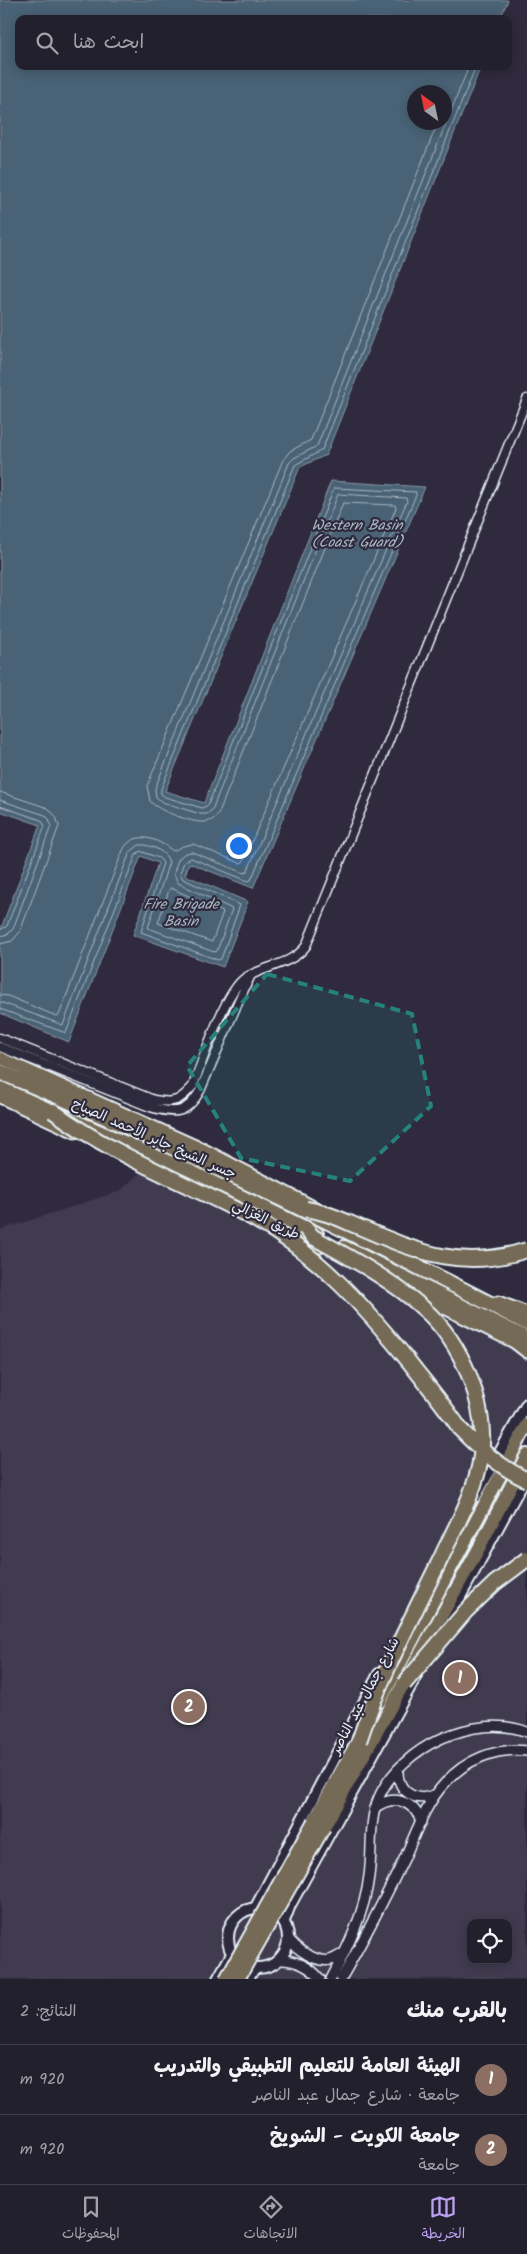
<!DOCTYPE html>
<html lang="ar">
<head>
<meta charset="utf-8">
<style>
	body { margin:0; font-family:Kalam,"Playpen Sans Arabic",sans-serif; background:#2f2d3a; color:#f1f3f6; direction:rtl }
	.controls { position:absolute; right:15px; bottom:15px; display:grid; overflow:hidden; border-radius:10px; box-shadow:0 2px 12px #0003 }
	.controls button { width:45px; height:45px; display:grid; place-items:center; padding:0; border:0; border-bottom:1px solid #403e4a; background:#23202e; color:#f1f3f6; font:25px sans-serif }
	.compass { position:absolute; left:407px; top:85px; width:45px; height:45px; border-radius:50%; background:#23202e; box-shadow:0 2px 12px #0003; rotate:327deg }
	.you { position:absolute; left:238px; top:845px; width:18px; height:18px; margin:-12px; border:4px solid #fff; border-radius:50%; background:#1a73e8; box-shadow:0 0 0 8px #1a73e833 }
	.badge { display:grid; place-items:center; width:32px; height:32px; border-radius:50%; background:#bca0f2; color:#fff; font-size:16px; font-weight:700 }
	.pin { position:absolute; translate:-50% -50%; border:2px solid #fff; box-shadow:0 1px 5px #0006 }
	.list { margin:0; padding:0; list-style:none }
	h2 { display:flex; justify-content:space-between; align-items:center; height:65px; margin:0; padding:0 20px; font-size:21px }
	h2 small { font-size:16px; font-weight:400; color:#a3a3aa }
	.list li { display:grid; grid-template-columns:32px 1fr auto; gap:15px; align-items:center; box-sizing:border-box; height:70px; padding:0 20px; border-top:1px solid #403e4a }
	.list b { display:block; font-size:19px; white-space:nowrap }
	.list p { margin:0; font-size:16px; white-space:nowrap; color:#a3a3aa }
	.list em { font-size:16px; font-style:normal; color:#a3a3aa }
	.icon { flex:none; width:28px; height:28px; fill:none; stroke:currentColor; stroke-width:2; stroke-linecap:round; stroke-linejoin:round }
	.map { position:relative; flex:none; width:527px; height:1979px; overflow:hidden; direction:ltr }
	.search { position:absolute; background:#23202e; box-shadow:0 2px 12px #0003; left:15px; right:15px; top:15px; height:55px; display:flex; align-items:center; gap:12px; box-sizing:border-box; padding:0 18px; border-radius:10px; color:#a3a3aa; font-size:19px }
	.sheet { height:205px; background:#23202e }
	nav { display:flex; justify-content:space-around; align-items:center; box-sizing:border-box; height:70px; border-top:1px solid #403e4a; background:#23202e; font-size:14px; color:#a3a3aa }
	nav a { display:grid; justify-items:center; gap:2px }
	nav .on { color:#bca0f2 }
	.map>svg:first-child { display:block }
	.built { fill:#403a50; fill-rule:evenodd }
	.water { fill:#4a6275; stroke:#899ba9; fill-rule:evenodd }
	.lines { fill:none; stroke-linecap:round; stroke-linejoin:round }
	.shore { stroke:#a9b8c4; stroke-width:1 }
	.minor-casing { stroke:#e8f1f8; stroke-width:11 }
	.tertiary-casing { stroke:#e8f1f8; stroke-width:12 }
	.secondary-casing { stroke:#e8f1f8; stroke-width:14 }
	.primary-casing { stroke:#e8f1f8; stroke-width:15 }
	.trunk-casing { stroke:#e8f1f8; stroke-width:16 }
	.motorway-casing { stroke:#e8f1f8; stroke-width:18 }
	.minor { stroke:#2f2a3d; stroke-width:8 }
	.tertiary { stroke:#2f2a3d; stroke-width:9 }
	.secondary { stroke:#2f2a3d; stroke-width:10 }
	.primary { stroke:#756b55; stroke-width:11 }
	.trunk { stroke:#756b55; stroke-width:12 }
	.motorway { stroke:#756b55; stroke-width:14 }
	.trunk-bridge-casing { stroke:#e8f1f8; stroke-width:16; stroke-linecap:butt }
	.motorway-bridge-casing { stroke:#e8f1f8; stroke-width:18; stroke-linecap:butt }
	.trunk-bridge { stroke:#756b55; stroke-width:12 }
	.motorway-bridge { stroke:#756b55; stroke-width:14 }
	.marked { fill:#25827c; fill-opacity:0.2; stroke:#25827c; stroke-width:4; stroke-dasharray:10 6; stroke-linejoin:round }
	.labels { text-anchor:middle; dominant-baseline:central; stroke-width:4.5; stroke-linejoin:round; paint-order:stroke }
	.street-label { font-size:14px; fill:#e8f1f8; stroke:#2f2a3d }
	.water-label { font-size:15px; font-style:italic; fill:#a9b8c4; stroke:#2f2a3d }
</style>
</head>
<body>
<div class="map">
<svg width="527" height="1979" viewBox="0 0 527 1979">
	<rect width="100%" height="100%" fill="#2f2a3d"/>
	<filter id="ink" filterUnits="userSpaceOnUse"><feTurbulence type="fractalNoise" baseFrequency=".02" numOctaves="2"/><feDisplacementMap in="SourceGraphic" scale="10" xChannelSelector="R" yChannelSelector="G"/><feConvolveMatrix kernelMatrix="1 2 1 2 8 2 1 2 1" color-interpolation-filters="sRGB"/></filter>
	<g filter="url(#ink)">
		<path class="built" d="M 162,1152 L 527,1332 L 527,1979 L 0,1979 L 0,1230 L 120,1191 ZM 471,1923 L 508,1923 L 508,1960 L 471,1960 Z"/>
		<path class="water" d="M 0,0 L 508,0 L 500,19 L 19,19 L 19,66 L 481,66 L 326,455 L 300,467 L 165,791 L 204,803 L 331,481 L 425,487 L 253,888 L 189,863 L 185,875 L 248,902 L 223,967 L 133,935 L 158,863 L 141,856 L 69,1042 L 0,1013 L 0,931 L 40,825 L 0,811 ZM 414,92 L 444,92 L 444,122 L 414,122 Z"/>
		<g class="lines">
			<path class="shore" d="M 0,792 L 48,808 L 56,817 L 59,826 L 20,932 L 12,941 L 0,944
				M 0,800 L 45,815 L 49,819 L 51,826 L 13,929 L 8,934 L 0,936
				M 0,806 L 41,820 L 45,826 L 7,926 L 0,930
				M 171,888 L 223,912 L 212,942 L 158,923 L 169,890 Z
				M 0,995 L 8,996 L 56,1016 L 59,1015 L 123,850 C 135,828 159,840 173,851 L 183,846 L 193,844 L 240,863 L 243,862 L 396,508 L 395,505 L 343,503 L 218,815 C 214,819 210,822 204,822 C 192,823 156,810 150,801 L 147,786 L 283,460 L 290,451 L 311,440 L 438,122
				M 0,1002 L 63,1025 L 130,852 L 139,845 C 150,844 166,851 169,862 L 148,928 L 214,952 L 217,951 L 232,909 L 178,883 L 174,874 C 176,863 179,852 192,852 L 244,873 L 247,872 L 407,501 L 406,498 L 338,494 L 212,810 L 207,814 L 200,814 L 162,802 L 156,797 L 155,788 L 289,463 L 294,458 L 317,446 L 469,66
				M 0,1009 L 66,1033 L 136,855 L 140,851 L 159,858 L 163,863 L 141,932 L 218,960 L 221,959 L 240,905 L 183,879 L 180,873 L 184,862 L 191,858 L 248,881 L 251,880 L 416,495 L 416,492 L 334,488 L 208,805 L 202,808 L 165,797 L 161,794 L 161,789 L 295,465 L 322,450 L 476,66"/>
			<g class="minor-casing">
				<path id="minor" d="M 0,1038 L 154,1100 C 174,1104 180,1101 193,1086 C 202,1062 225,991 245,978 C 264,966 292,965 306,946 L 527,399
					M 0,1047 L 150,1107 C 175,1114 186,1115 200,1091 L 239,1000 L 251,975"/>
			</g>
			<g class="tertiary-casing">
				<path id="tertiary" d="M 398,1769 C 397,1792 416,1804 436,1794
					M 375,1808 C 392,1794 414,1800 421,1822
					M 288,1938 C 296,1949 316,1963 330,1960 C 335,1959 340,1955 345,1952
					M 278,1960 C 294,1959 310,1966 320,1979
					M 331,1979 C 348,1947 365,1912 369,1876 C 373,1849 368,1822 379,1797 C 401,1747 475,1712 527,1732
					M 341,1979 C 364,1939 385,1898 405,1857 C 416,1832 426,1803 445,1783 C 465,1760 496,1747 527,1751"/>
			</g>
			<g class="secondary-casing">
				<path id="secondary" d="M 475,1497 L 527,1404
					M 437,1639 L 527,1474
					M 256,1907 L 379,1674
					M228 1938a30 30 0 1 1 60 0a30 30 0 1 1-60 0Z
					M 284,1921 L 290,1905 L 416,1676
					M 218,1979 L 232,1954
					M 248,1979 L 254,1968"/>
			</g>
			<g class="primary-casing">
				<path id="primary" d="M 0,1058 L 202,1149 L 317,1209
					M 0,1097 L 75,1132
					M 271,1223 L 320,1247
					M 406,1289 L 514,1342 L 527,1352
					M 498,1302 L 527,1313"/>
			</g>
			<g class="trunk-casing">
				<path id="trunk" d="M 380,1701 L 527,1425
					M 314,1821 L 363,1732
					M 324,1827 L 478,1550 L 527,1455"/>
			</g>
			<g class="motorway-casing">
				<path id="motorway" d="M 0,1072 C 180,1146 354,1233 527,1323
					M 0,1089 L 194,1174 L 316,1234
					M 344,1248 L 527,1339"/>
			</g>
			<use href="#minor" class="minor"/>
			<use href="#tertiary" class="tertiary"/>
			<use href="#secondary" class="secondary"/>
			<use href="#primary" class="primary"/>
			<use href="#trunk" class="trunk"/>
			<use href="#motorway" class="motorway"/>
			<g class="trunk-bridge-casing">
				<path id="trunk-bridge" d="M 226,1979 L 314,1821
					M 238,1979 L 324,1827"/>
			</g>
			<g class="motorway-bridge-casing">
				<path id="motorway-bridge" d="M 53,1111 C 115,1157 188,1183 256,1220 C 318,1254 366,1308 410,1363 C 427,1385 445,1406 460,1429 C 480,1450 501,1468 527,1480
					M 306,1209 C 327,1212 344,1221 364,1229 C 422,1254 464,1270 527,1250
					M 305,1228 L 313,1237 C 351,1258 392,1280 424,1309 C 462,1343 488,1405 481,1456 C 476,1492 456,1525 441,1558 C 412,1618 380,1677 359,1741
					M 404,1684 L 466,1611 L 495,1583 L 527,1559"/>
			</g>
			<use href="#trunk-bridge" class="trunk-bridge"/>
			<use href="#motorway-bridge" class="motorway-bridge"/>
		</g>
	</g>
	<path class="marked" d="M 267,974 L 412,1014 L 431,1106 L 350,1181 L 241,1158 L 187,1066 Z"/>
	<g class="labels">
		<g class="street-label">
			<text transform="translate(154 1139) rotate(24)">جسر الشيخ جابر الأحمد الصباح</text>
			<text transform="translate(266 1220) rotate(26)">طريق الغزالي</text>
			<text transform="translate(365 1696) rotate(-62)">شارع جمال عبد الناصر</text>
		</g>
		<g class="water-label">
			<text x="357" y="526">Western Basin<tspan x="357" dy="17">(Coast Guard)</tspan></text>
			<text x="181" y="905">Fire Brigade<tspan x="181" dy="17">Basin</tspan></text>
		</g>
	</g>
</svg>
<div class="controls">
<button><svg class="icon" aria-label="locate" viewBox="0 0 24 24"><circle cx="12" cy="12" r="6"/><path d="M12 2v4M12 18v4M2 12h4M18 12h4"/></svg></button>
</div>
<svg class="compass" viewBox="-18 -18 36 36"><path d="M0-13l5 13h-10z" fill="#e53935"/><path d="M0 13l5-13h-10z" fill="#a3a3aa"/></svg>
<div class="you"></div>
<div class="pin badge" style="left:460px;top:1678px;background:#8d6e63">1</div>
<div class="pin badge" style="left:189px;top:1707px;background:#8d6e63">2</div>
<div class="search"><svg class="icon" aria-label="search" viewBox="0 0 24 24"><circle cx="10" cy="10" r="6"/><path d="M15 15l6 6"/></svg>ابحث هنا</div>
</div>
<section class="sheet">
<h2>بالقرب منك<small>النتائج: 2</small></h2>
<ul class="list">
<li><span class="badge" style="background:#8d6e63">1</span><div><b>الهيئة العامة للتعليم التطبيقي والتدريب</b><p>جامعة · شارع جمال عبد الناصر</p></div><em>920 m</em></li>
<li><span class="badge" style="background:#8d6e63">2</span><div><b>جامعة الكويت - الشويخ</b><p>جامعة</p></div><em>920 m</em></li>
</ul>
</section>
<nav>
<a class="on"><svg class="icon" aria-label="map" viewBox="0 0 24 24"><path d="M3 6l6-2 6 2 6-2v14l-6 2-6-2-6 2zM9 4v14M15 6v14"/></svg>الخريطة</a>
<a><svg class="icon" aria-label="directions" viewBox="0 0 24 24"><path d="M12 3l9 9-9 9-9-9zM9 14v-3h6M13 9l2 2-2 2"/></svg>الاتجاهات</a>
<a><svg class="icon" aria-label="saved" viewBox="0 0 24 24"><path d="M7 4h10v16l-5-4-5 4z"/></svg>المحفوظات</a>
</nav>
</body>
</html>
